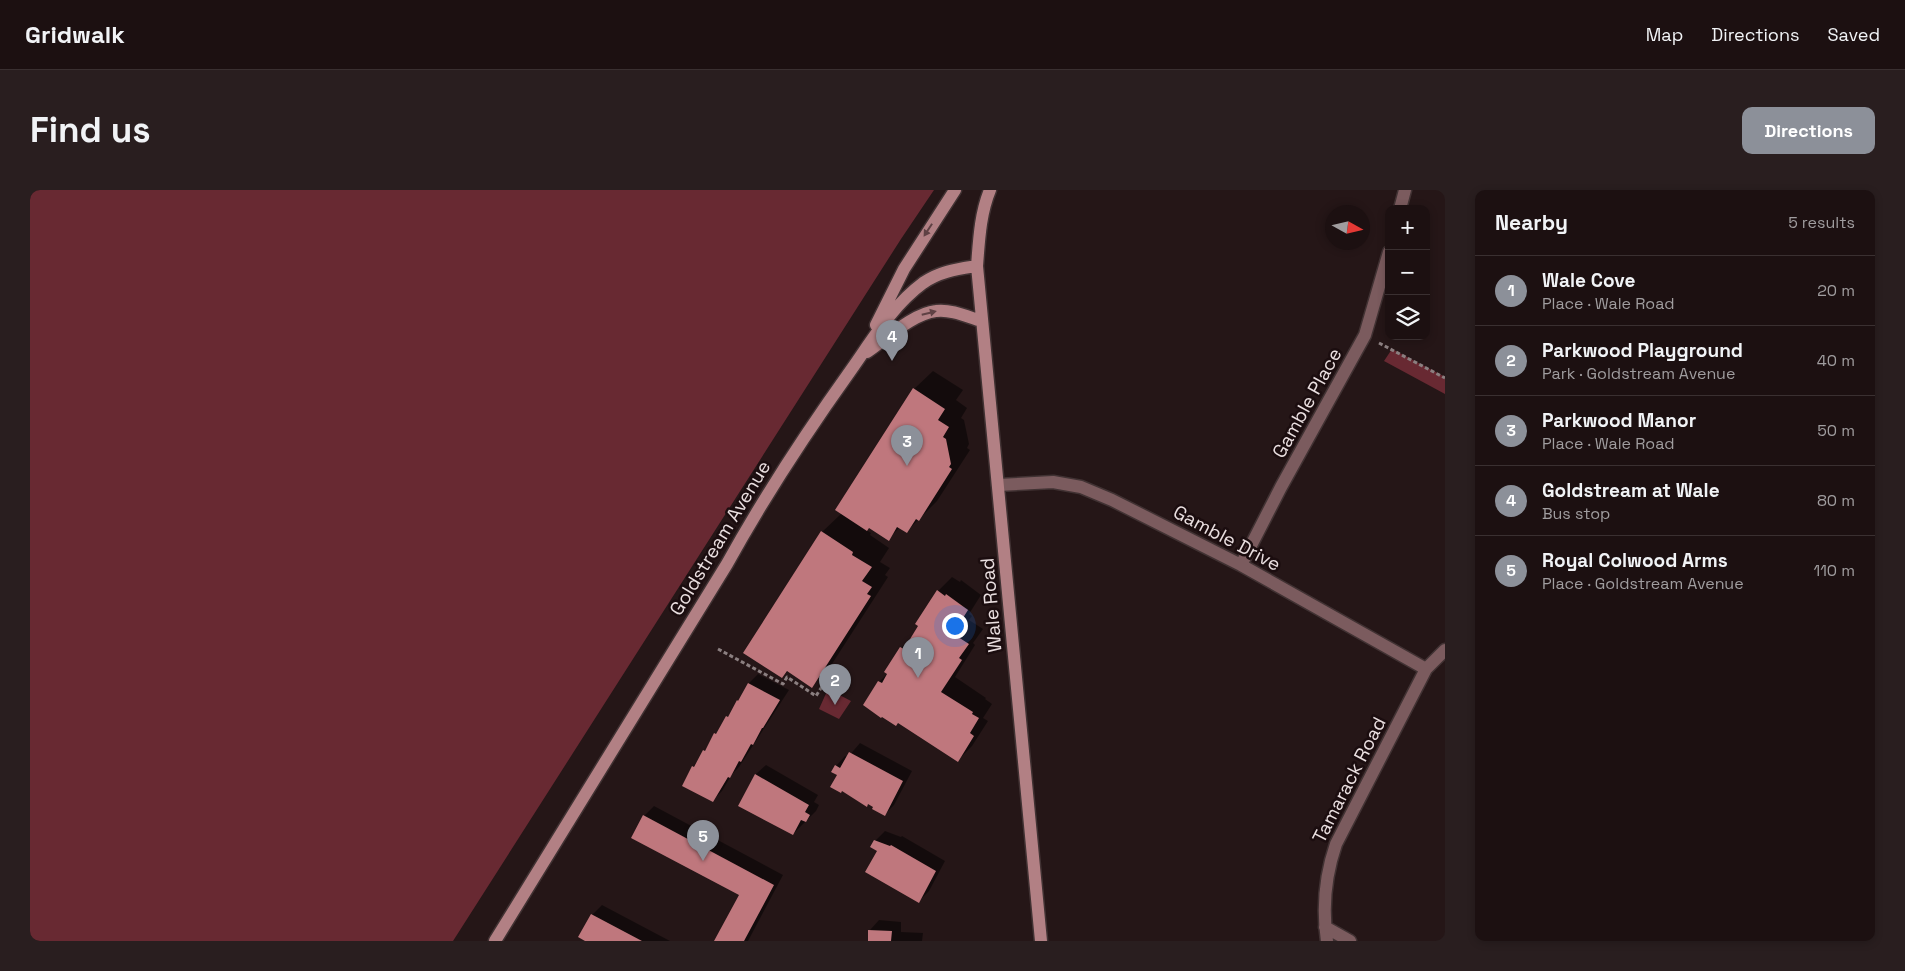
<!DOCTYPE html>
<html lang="en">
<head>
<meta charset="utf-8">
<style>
	body { margin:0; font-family:"Space Grotesk",sans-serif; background:#291e1f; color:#f1f3f6 }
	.controls { position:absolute; right:15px; top:15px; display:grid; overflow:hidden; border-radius:10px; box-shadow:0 2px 8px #0003 }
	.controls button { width:45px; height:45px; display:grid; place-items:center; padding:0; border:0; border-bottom:1px solid #3a3031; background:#1c1011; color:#f1f3f6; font:25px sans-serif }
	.compass { position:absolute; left:1295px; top:15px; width:45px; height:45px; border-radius:50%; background:#1c1011; box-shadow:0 2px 8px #0003; rotate:98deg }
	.you { position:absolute; left:924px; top:435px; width:18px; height:18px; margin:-12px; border:4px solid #fff; border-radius:50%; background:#1a73e8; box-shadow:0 0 0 8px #1a73e833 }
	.badge { display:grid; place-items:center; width:32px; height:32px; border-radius:50%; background:#8c9099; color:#fff; font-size:16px; font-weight:700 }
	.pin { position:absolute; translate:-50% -41px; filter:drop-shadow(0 1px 2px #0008) }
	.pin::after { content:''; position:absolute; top:26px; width:18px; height:15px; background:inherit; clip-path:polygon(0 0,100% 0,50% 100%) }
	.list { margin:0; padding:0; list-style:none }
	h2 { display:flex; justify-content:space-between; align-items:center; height:65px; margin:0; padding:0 20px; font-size:21px }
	h2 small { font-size:16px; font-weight:400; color:#a09d9f }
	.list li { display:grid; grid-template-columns:32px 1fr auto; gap:15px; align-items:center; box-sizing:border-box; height:70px; padding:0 20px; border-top:1px solid #3a3031 }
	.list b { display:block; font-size:19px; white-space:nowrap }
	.list p { margin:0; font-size:16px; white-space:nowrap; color:#a09d9f }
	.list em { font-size:16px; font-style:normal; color:#a09d9f }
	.icon { flex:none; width:28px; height:28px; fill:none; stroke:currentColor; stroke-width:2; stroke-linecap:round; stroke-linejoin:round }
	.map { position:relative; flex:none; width:1415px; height:751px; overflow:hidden; border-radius:10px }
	header { display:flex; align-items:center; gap:30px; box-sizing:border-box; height:70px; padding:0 25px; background:#1c1011; border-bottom:1px solid #3a3031 }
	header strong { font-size:24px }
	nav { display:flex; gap:28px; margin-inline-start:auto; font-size:18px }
	.intro { display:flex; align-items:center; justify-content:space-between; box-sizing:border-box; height:120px; padding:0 30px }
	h1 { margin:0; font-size:35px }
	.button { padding:12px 22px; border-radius:10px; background:#8c9099; color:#fff; font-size:18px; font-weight:700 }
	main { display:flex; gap:30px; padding:0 30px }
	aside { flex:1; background:#1c1011; border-radius:10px; box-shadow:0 2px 8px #0003 }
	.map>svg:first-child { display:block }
	.green { fill:#682932 }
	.shadow { fill:#0007 }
	.building { fill:#bf777d }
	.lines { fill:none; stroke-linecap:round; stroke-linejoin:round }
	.street-casing { stroke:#413233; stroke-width:15 }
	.secondary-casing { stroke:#413233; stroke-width:15 }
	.path { stroke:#8b7f80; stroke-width:3; stroke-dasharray:4 2.5; stroke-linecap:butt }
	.street { stroke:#7b5b5e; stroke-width:12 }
	.secondary { stroke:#b28084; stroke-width:12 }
	.oneway { fill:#5f4144 }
	.labels { text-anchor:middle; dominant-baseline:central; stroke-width:5; stroke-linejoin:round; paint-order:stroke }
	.street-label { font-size:19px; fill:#eadfe0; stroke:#1b0d0f }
</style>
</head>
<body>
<header>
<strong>Gridwalk</strong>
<nav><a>Map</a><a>Directions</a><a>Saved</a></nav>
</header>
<div class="intro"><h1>Find us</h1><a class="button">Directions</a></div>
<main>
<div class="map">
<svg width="1415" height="751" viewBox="0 0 1415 751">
	<rect width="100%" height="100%" fill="#251617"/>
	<path class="green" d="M 0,0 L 904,0 L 871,49 L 423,751 L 0,751 Z
		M 1362,159 L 1415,187 L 1415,204 L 1354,171 Z
		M 798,499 L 821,511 L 809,529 L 789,519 Z"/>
	<path class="shadow" d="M 903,181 L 933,200 L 926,210 L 937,218 L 931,228 L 934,230 L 939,254 L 937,258 L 940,260 L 907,311 L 877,341 L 870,337 L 858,349 L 839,337 L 836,340 L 841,343 L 840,345 L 859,358 L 850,372 L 860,378 L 855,385 L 858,387 L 800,477 L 782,496 L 758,481 L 752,487 L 792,342 L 812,323 L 884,199 Z
		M 922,387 L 930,392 L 931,390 L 951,405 L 939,424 L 942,426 L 939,430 L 953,439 L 943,453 L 945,455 L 925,487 L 956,508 L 955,509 L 962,514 L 953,528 L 958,531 L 942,556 L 928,570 L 868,532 L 835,515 L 849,492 L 858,483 L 856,482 L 871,458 L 884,445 L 908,401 Z
		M 728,484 L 759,500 L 709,577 L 702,584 L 692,601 L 682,611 L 663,577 L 702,522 L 719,493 Z
		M 830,553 L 882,581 L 864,615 L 855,624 L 809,584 L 806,576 L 815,566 L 818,567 Z
		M 736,575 L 788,605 L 784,612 L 789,615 L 786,621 L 763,644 L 710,615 L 726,584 Z
		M 624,616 L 753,685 L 718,751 L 686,751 L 710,705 L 603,648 L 614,626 Z
		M 855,641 L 871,647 L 872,646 L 915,671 L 899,701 L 889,711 L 848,660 L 845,651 Z
		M 572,715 L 640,751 L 558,751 L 562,725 Z
		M 849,730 L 871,732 L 871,742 L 893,743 L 892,751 L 839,751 L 840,740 Z"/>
	<path class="building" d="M 883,198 L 915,219 L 908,230 L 919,237 L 913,247 L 916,249 L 921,274 L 919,277 L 922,279 L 889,331 L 886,329 L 877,343 L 867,337 L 859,351 L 839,338 L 837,341 L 805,320 Z
		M 791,341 L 823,362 L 822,365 L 842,377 L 832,391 L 842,397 L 837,404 L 841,406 L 782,498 L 757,481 L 752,488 L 713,463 Z
		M 907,400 L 915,406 L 916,404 L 938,420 L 926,439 L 928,441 L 925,445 L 939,454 L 929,468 L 932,470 L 911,502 L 943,522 L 942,524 L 949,528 L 940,543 L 944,546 L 928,572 L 868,533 L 866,536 L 852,527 L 851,528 L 833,515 L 848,491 L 852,493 L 857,484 L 854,482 L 870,457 L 874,459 L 888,436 L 885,434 Z
		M 718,493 L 750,510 L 733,538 L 732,538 L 723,555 L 721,554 L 711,572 L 709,571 L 700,588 L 698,587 L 683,612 L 652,596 L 662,576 L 664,577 L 673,560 L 675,561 L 684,543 L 686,544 L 696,526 L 698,527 L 707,510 L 708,511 Z
		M 819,562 L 873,591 L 855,626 L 842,619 L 843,617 L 838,614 L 837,617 L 812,601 L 811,603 L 800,597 L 807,585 L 801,582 L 805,575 L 810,578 Z
		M 725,584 L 779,615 L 775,622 L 780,625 L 776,632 L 771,630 L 763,645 L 708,616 Z
		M 613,625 L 744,695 L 714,751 L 684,751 L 709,705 L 601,648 Z
		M 844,650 L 860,656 L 861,655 L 906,681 L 889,713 L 835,682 L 847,661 L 840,657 Z
		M 561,724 L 612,751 L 555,751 L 548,747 Z
		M 838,740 L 862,741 L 861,751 L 838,751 Z"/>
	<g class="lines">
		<g class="street-casing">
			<path id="street" d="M 1370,19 L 1375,0
				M 968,295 L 1023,292 L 1051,297 L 1082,310 L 1211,375 L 1396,479
				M 1211,375 L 1251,297 L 1335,145 L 1359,62
				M 1295,737 L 1320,751
				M 1297,751 C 1292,717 1295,686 1306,654 L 1396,479 L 1415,460"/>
		</g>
		<g class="secondary-casing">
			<path id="secondary" d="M 960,0 C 950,24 949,51 947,76 L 1011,751
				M 846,135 L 874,79 L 925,0
				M 837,162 C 856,149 884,123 906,121 C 921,119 938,127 951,131
				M 465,751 L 697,374 C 734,307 776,243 821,180 C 843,149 862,116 893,93 C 910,81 928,79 947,76"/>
		</g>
		<path class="path" d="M 1349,153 L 1415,188
			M 688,459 L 753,494 L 757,487 L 786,506 L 793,495"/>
		<use href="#street" class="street"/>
		<use href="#secondary" class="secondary"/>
	</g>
	<defs><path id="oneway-solid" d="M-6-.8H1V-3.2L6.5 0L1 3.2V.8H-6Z" transform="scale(1.25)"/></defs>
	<g class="oneway">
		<use href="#oneway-solid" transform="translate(898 40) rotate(123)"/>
		<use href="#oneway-solid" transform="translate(899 123) rotate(-14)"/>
	</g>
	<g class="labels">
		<g class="street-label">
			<text transform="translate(1277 213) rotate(-61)">Gamble Place</text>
			<text transform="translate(690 348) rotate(-59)">Goldstream Avenue</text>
			<text transform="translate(1197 348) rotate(28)">Gamble Drive</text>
			<text transform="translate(961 415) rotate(-95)">Wale Road</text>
			<text transform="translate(1319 590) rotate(-63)">Tamarack Road</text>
		</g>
	</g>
</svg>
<div class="controls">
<button>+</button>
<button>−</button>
<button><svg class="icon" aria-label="layers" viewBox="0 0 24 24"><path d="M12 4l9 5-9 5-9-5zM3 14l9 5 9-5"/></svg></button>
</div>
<svg class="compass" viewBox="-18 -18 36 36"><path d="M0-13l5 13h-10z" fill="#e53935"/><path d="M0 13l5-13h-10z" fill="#a09d9f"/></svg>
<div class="you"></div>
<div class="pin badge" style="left:888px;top:488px">1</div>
<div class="pin badge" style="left:805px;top:515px">2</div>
<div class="pin badge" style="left:877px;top:276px">3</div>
<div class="pin badge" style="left:862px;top:171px">4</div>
<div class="pin badge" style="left:673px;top:671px">5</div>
</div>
<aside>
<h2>Nearby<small>5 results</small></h2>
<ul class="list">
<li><span class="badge">1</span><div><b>Wale Cove</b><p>Place · Wale Road</p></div><em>20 m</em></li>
<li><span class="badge">2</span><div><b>Parkwood Playground</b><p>Park · Goldstream Avenue</p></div><em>40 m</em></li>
<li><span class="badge">3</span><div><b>Parkwood Manor</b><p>Place · Wale Road</p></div><em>50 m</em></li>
<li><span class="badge">4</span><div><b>Goldstream at Wale</b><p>Bus stop</p></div><em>80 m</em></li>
<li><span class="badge">5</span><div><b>Royal Colwood Arms</b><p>Place · Goldstream Avenue</p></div><em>110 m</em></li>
</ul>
</aside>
</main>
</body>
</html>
